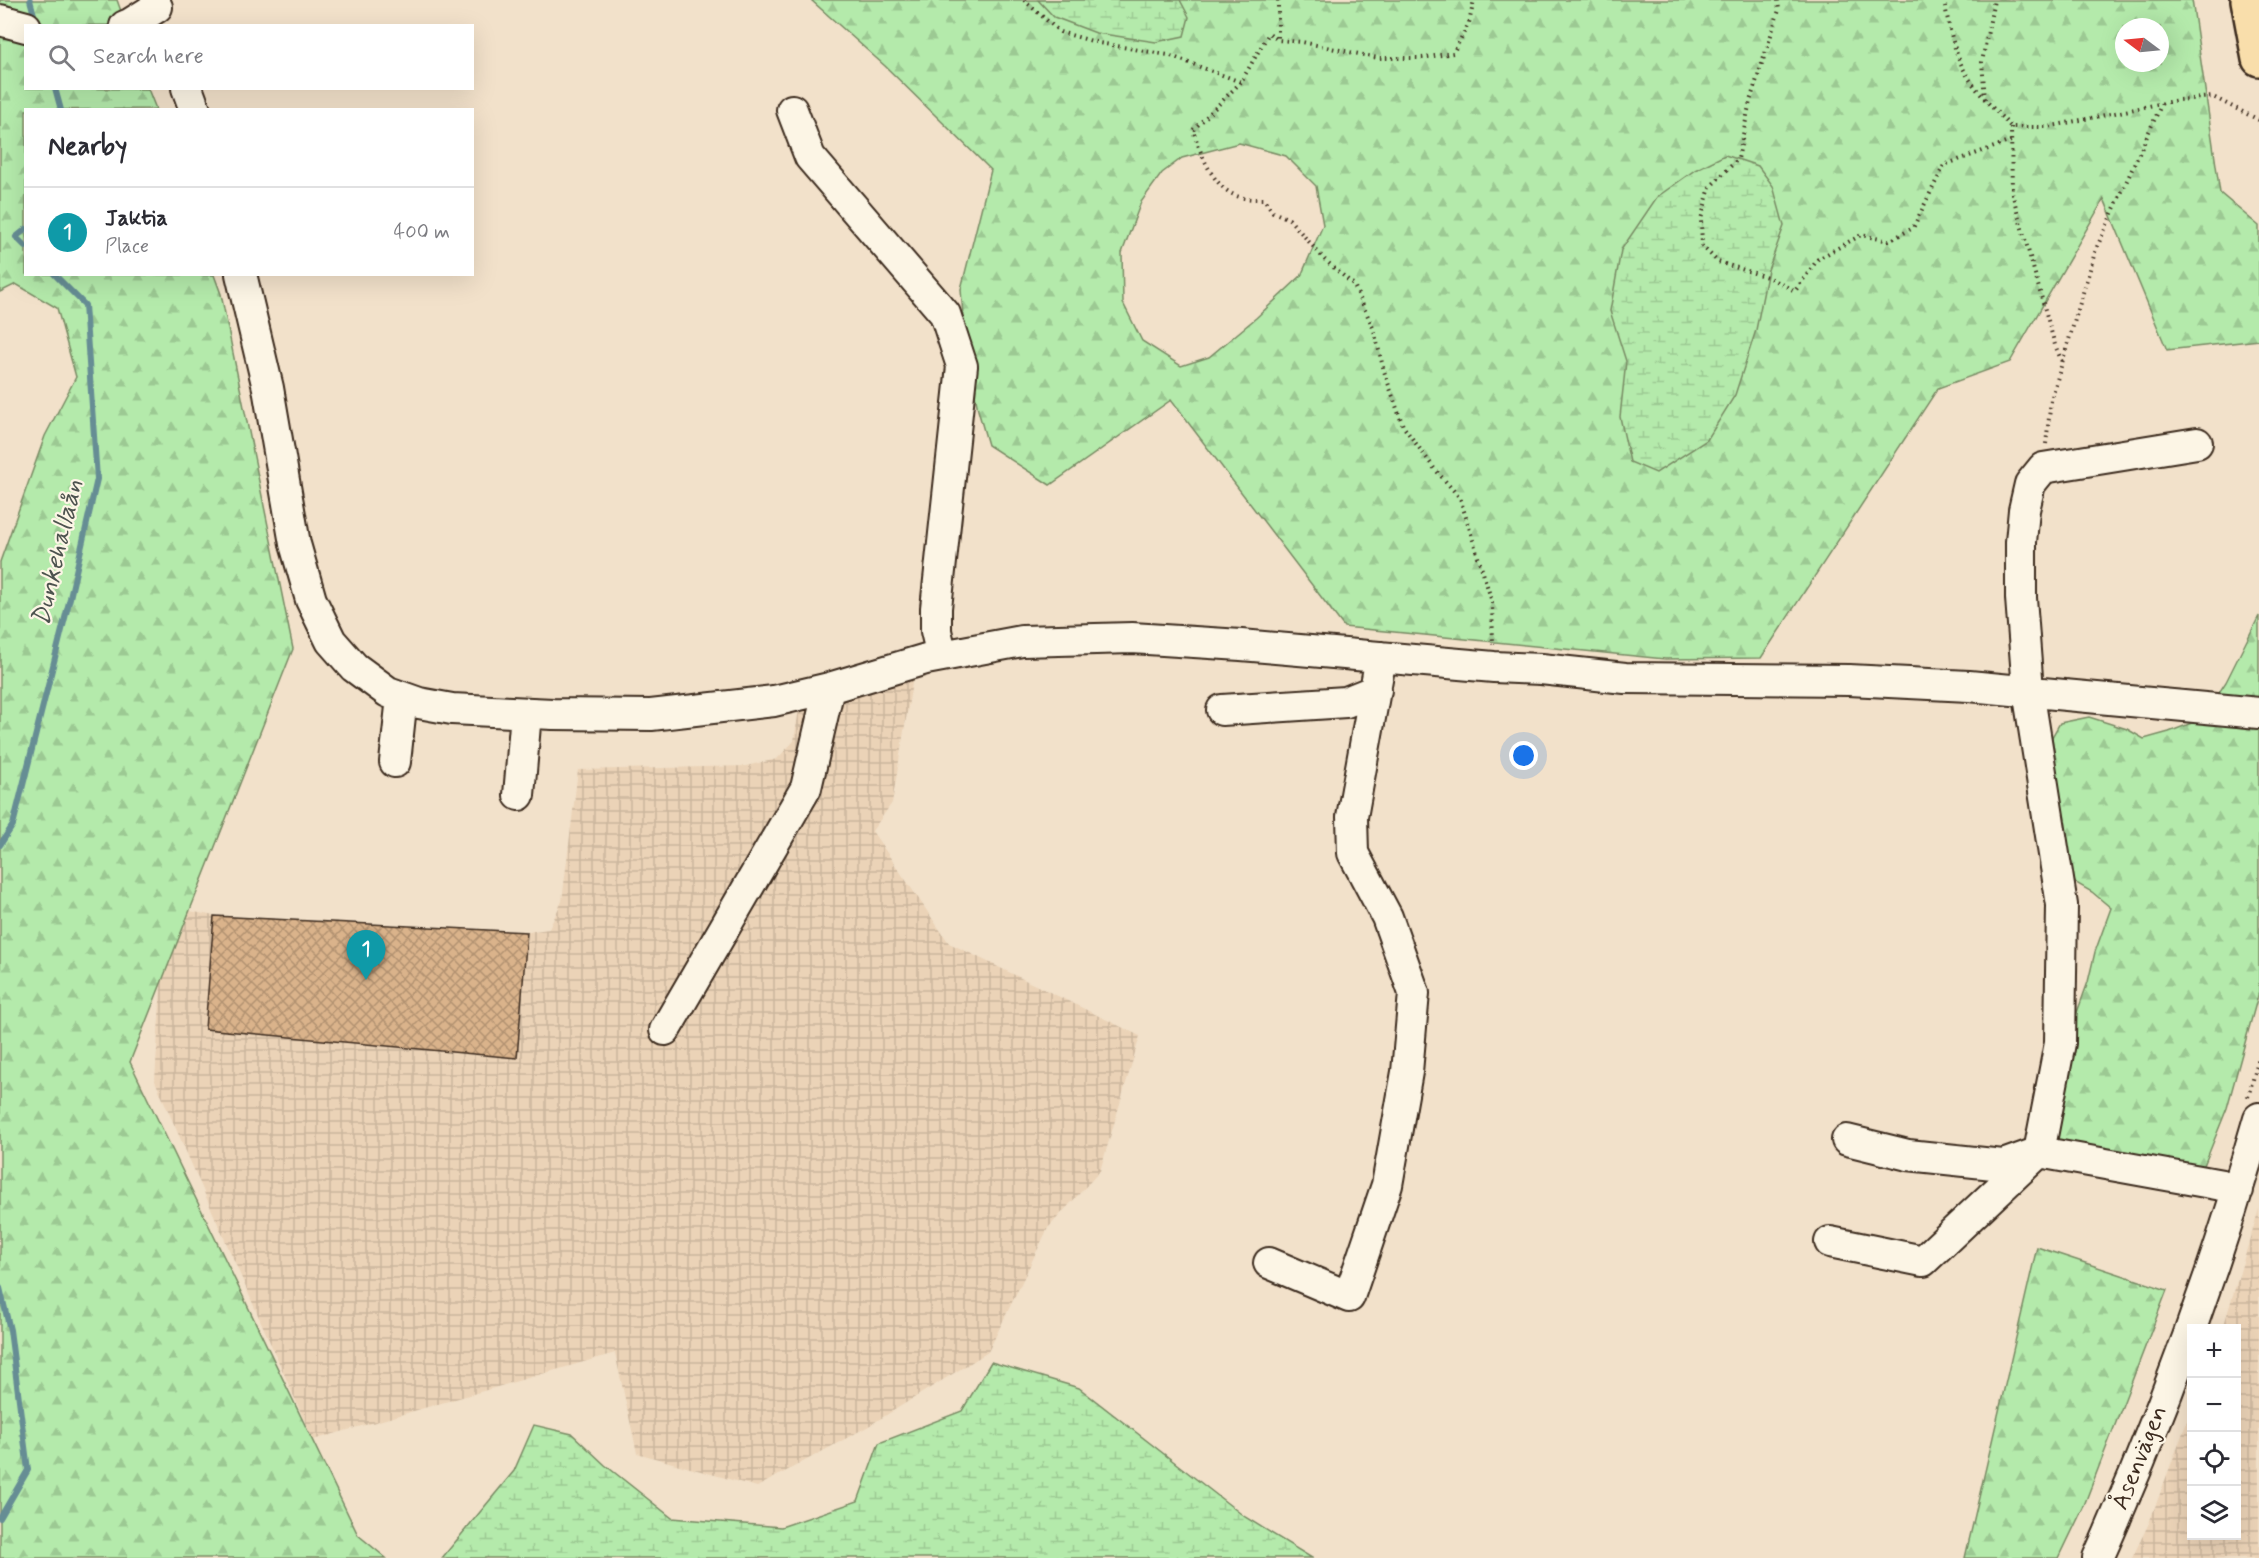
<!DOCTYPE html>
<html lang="en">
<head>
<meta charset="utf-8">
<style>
	body { margin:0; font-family:Mynerve,sans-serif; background:#f7f7f7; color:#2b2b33 }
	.controls { position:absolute; right:18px; bottom:18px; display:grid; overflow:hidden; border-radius:0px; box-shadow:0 6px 24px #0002 }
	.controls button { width:54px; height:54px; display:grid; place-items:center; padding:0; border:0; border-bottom:2px solid #e1e1e2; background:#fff; color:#2b2b33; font:30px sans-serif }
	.compass { position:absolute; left:2115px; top:18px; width:54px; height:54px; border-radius:50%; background:#fff; box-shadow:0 6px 24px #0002; rotate:286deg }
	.you { position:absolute; left:1524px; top:756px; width:21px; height:21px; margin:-15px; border:4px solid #fff; border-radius:50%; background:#1a73e8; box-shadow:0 0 0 9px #1a73e833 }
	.badge { display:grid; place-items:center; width:39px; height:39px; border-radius:50%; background:#db2777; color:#fff; font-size:20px; font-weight:700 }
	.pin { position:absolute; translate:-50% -50px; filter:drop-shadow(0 2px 3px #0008) }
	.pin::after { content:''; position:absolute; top:32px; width:21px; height:18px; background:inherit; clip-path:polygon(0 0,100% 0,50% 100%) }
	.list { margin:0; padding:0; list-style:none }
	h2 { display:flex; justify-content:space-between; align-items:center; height:78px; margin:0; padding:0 24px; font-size:26px }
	h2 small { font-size:20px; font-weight:400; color:#7c7c81 }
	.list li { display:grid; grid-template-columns:39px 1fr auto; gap:18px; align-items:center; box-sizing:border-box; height:90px; padding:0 24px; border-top:2px solid #e1e1e2 }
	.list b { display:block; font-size:22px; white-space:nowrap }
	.list p { margin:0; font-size:20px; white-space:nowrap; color:#7c7c81 }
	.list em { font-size:20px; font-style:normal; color:#7c7c81 }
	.icon { flex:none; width:33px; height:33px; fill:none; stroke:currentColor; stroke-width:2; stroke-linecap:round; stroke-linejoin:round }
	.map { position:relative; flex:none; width:2259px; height:1558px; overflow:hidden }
	.search { position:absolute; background:#fff; box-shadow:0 6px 24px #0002; left:24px; top:24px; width:450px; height:66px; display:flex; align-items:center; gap:15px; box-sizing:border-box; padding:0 21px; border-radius:0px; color:#7c7c81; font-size:22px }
	.panel { position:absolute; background:#fff; box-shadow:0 6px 24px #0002; left:24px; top:108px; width:450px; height:168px; border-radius:0px }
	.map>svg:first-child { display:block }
	.industrial { fill:url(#industrial-grid) }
	.forest { fill:url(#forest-firs); stroke:#788a64; stroke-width:1.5; fill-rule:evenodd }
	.wetland { fill:url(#wetland-marsh); stroke:#788a64; stroke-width:1.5 }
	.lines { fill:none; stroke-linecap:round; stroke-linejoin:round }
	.stream { stroke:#668d94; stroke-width:6 }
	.building { fill:url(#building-cross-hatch); stroke:#3b2a1e; stroke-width:1.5 }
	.minor-casing { stroke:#3b2a1e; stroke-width:34 }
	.highway-casing { stroke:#3b2a1e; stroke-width:38 }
	.path { stroke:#3b2a1e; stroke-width:4; stroke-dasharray:1.5 4.5; stroke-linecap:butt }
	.minor { stroke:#fcf5e5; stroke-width:30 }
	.highway { stroke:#f9deab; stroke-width:33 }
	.labels { text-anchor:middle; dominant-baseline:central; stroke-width:4.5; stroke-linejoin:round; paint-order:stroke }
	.street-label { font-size:24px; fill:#3b2a1e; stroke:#fcf5e5 }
	.water-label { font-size:26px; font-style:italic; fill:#4d534f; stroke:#fcf5e5 }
</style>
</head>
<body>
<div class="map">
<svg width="2259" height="1558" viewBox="0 0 2259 1558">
	<defs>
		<pattern id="industrial-grid" width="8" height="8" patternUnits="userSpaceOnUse" patternTransform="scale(1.5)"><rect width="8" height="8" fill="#ebd3b7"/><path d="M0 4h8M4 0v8" fill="none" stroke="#cab59d"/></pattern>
		<pattern id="forest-firs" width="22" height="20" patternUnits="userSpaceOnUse" patternTransform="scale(1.5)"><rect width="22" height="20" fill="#b4eaab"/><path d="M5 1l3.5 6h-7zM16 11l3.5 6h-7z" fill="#9cc993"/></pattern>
		<pattern id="wetland-marsh" width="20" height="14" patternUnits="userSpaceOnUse" patternTransform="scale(1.5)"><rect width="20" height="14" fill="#b4eaab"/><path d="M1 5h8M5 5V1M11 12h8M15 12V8" fill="none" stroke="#9cc993"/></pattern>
		<pattern id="building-cross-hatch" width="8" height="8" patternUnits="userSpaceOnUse" patternTransform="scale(1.5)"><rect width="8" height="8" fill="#dab38b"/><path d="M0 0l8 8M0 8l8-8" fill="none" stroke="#b29271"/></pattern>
	</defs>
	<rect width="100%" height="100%" fill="#f2e1ca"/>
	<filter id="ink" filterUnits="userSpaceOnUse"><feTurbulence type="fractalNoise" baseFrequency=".0167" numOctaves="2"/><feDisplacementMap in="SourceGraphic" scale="12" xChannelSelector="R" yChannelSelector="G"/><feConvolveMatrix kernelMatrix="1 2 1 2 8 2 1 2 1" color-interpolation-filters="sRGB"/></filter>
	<g filter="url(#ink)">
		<path class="industrial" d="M 913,677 L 892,803 L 872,831 L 949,943 L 1140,1036 L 1100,1171 L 1048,1228 L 988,1352 L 867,1427 L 757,1487 L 637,1453 L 615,1353 L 313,1440 L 155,1081 L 166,906 L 214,916 L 527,932 L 549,929 L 562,901 L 578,770 L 746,766 L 777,759 L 794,741 L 799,709 L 850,698 Z
			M 2259,1209 L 2259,1558 L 2132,1558 L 2149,1523 L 2191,1411 L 2192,1536 L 2236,1536 L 2236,1328 L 2223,1328 Z"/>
		<path class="forest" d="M 0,0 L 117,0 L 126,25 L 26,26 L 26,88 L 148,89 L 156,109 L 26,110 L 26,274 L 214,275 L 221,294 L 293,649 L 130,1062 L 358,1535 L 386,1558 L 0,1558 L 0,562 L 45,436 L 76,377 L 57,308 L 16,284 L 0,292 Z
			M 811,0 L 2192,0 L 2220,193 L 2259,226 L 2259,340 L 2167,350 L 2104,199 L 2010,362 L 1938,388 L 1761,658 L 1665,659 L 1344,627 L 1171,400 L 1050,485 L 988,445 L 978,410 L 965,344 L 961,289 L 991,170 L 885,66 ZM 2124,27 L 2160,27 L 2160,63 L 2124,63 ZM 1239,143 L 1286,156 L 1316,186 L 1323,225 L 1301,276 L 1256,318 L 1209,357 L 1181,366 L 1142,341 L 1123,303 L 1122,253 L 1141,202 L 1162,173 L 1182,158 Z
			M 2259,616 L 2259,992 L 2227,1108 L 2203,1168 L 2054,1145 L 2070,1032 L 2088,982 L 2095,952 L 2111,908 L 2092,892 L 2076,883 L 2067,875 L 2052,737 L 2060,723 L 2089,717 L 2127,729 L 2144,739 L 2169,732 L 2202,719 L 2226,682 Z
			M 2037,1247 L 2167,1290 L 2083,1508 L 2059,1558 L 1965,1558 Z"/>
		<path class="wetland" d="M 1038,0 L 1180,0 L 1189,17 L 1184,36 L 1156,42 L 1096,33 L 1054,17 Z
			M 1725,155 L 1758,166 L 1773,186 L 1784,226 L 1768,270 L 1756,330 L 1735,395 L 1707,440 L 1656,473 L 1630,462 L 1620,417 L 1626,361 L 1610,311 L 1621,250 L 1657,197 L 1695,170 Z
			M 991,1362 L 1079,1388 L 1245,1517 L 1312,1558 L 442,1558 L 514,1471 L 534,1425 L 572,1434 L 605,1465 L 672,1518 L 781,1527 L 858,1501 L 879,1443 L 962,1411 Z"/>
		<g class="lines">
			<path class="stream" d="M 30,0 L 36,22
				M 55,88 L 61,110
				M 26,229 L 16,237 L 26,247
				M 0,845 L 13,825 L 70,598 L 97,479 L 85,305 L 54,274
				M 0,1288 L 10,1330 L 28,1470 L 0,1518"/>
		</g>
		<path class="building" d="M 214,916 L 527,932 L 517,1058 L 205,1029 Z"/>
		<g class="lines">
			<g class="minor-casing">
				<path id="minor" d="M 0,20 L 26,27
					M 125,26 L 130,24 L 157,7
					M 187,88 L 195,110
					M 792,110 L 810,157 L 945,314 L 962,366 L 936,608 L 936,631 L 942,656
					M 241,274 L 268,388 L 295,544 L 311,600 L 331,641 L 354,667 L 388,692 L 419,703 L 452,709 L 553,714 L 651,715 L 774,701 L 829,688 L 926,659 L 1022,641 L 1132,638 L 1241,645 L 1494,667 L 1541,669 L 1625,678 L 1849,680 L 1969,686 L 2259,713
					M 1222,710 L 1346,702 L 1376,690
					M 395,762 L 402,697
					M 519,795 L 526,713
					M 665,1030 L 806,788 L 829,688
					M 1847,1140 L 1908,1155 L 2003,1165 L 2039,1152 L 2060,1043 L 2062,905 L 2028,690 L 2021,598 L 2021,542 L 2024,510 L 2030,484 L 2043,468 L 2197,443
					M 1830,1242 L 1923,1261 L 2039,1152 L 2222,1185 L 2238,1190
					M 1269,1263 L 1349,1297 L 1387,1185 L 1407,1072 L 1414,993 L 1387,917 L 1353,853 L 1352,817 L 1381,657
					M 2098,1558 C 2162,1416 2216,1268 2259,1118"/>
			</g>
			<g class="highway-casing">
				<path id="highway" d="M 2248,0 L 2259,59"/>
			</g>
			<path class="path" d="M 1024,0 L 1060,32 L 1099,43 L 1168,55 L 1241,82 L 1269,33 L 1278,40 L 1302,42 L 1378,58 L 1422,58 L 1453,53 L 1469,23 L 1474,0
				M 1278,0 L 1278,39
				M 1778,0 L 1779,10 L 1750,101 L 1738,159 L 1710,187 L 1701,219 L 1702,246 L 1718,262 L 1767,277 L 1795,291 L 1818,259 L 1861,235 L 1889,241 L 1913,228 L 1944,165 L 2011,141
				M 1944,0 C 1948,21 1952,44 1961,64 C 1972,88 1993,108 2011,127 L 2047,127 L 2178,100 L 2213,97 L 2259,120
				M 1241,82 L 1193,130 C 1201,154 1214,194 1245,198 C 1251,199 1257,199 1264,199 L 1273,212 L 1289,219 L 1325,260 L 1354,285 L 1374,330 L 1384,371 L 1403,426 L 1434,468 L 1460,498 L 1492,602 L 1493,645
				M 1985,99 L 1982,62 L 1994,0
				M 2011,127 L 2012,193 L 2055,345 L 2062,362
				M 2046,444 L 2051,400 L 2096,249 L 2162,103
				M 2248,1097 L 2259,1058"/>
			<use href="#minor" class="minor"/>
			<use href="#highway" class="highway"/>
		</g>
	</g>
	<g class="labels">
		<g class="street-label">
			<text transform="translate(2140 1458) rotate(-68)">Åsenvägen</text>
		</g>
		<g class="water-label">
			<text transform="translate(58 553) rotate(-77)">Dunkehallaån</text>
		</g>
	</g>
</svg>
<div class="controls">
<button>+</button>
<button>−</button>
<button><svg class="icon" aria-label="locate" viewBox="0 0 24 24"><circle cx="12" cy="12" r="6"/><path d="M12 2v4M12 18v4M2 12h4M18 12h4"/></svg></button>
<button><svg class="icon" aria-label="layers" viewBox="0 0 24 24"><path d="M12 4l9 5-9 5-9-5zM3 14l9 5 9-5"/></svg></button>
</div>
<svg class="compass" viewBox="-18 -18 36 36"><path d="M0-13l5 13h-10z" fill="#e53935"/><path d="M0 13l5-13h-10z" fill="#7c7c81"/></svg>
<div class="you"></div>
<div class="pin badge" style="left:366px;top:980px;background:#0f9aa8">1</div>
<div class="search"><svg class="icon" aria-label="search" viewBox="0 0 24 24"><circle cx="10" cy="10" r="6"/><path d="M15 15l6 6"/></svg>Search here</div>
<section class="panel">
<h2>Nearby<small></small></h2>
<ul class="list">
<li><span class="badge" style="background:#0f9aa8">1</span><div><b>Jaktia</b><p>Place</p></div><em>400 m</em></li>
</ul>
</section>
</div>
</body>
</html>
